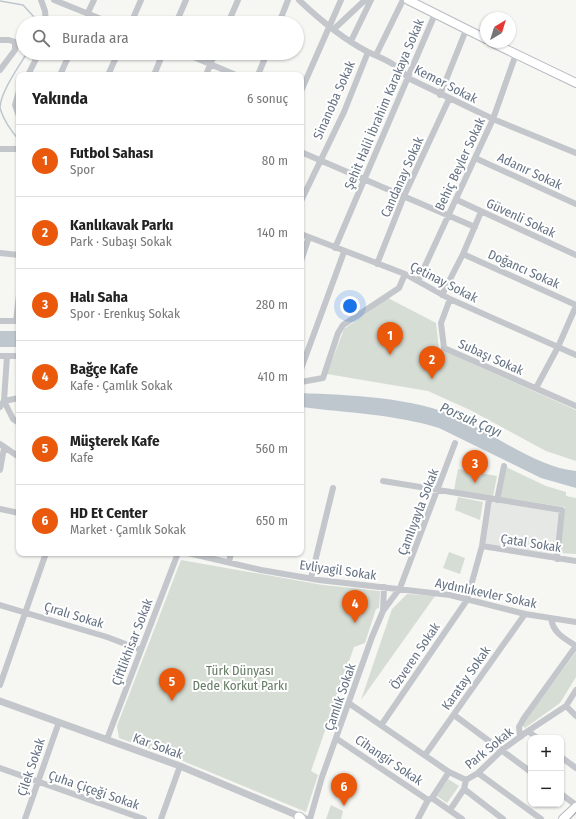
<!DOCTYPE html>
<html lang="tr">
<head>
<meta charset="utf-8">
<style>
	body { margin:0; font-family:"Fira Sans Condensed",sans-serif; background:#f2f2f2; color:#222 }
	.controls { position:absolute; right:12px; bottom:12px; display:grid; overflow:hidden; border-radius:8px; box-shadow:0 1px 3px #0004 }
	.controls button { width:36px; height:36px; display:grid; place-items:center; padding:0; border:0; border-bottom:1px solid #e0e0e0; background:#fff; color:#222; font:20px sans-serif }
	.compass { position:absolute; left:480px; top:12px; width:36px; height:36px; border-radius:50%; background:#fff; box-shadow:0 1px 3px #0004; rotate:38deg }
	.you { position:absolute; left:350px; top:306px; width:14px; height:14px; margin:-10px; border:3px solid #fff; border-radius:50%; background:#1a73e8; box-shadow:0 0 0 6px #1a73e833 }
	.badge { display:grid; place-items:center; width:26px; height:26px; border-radius:50%; background:#ea580c; color:#fff; font-size:13px; font-weight:700 }
	.pin { position:absolute; translate:-50% -33px; filter:drop-shadow(0 1px 2px #0008) }
	.pin::after { content:''; position:absolute; top:21px; width:14px; height:12px; background:inherit; clip-path:polygon(0 0,100% 0,50% 100%) }
	.list { margin:0; padding:0; list-style:none }
	h2 { display:flex; justify-content:space-between; align-items:center; height:52px; margin:0; padding:0 16px; font-size:17px }
	h2 small { font-size:13px; font-weight:400; color:#767676 }
	.list li { display:grid; grid-template-columns:26px 1fr auto; gap:12px; align-items:center; box-sizing:border-box; height:72px; padding:0 16px; border-top:1px solid #e0e0e0 }
	.list b { display:block; font-size:15px; white-space:nowrap }
	.list p { margin:0; font-size:13px; white-space:nowrap; color:#767676 }
	.list em { font-size:13px; font-style:normal; color:#767676 }
	.icon { flex:none; width:22px; height:22px; fill:none; stroke:currentColor; stroke-width:2; stroke-linecap:round; stroke-linejoin:round }
	.map { position:relative; flex:none; width:576px; height:819px; overflow:hidden }
	.search { position:absolute; background:#fff; box-shadow:0 1px 3px #0004; left:16px; top:16px; width:288px; height:44px; display:flex; align-items:center; gap:10px; box-sizing:border-box; padding:0 14px; border-radius:22px; color:#767676; font-size:15px }
	.panel { position:absolute; background:#fff; box-shadow:0 1px 3px #0004; left:16px; top:72px; width:288px; height:484px; border-radius:8px }
	.map>svg:first-child { display:block }
	.built { fill:#e6e8e6 }
	.green { fill:#d6ddd4 }
	.water { fill:#bfc7ce }
	.lines { fill:none; stroke-linecap:round; stroke-linejoin:round }
	.stream { stroke:#bfc7ce; stroke-width:1.5 }
	.secondary-casing { stroke:#b6b9be; stroke-width:10 }
	.primary-casing { stroke:#b6b9be; stroke-width:11 }
	.minor { stroke:#c3c6ca; stroke-width:6 }
	.tertiary { stroke:#c3c6ca; stroke-width:7 }
	.secondary { stroke:#fff; stroke-width:8 }
	.primary { stroke:#fff; stroke-width:9 }
	.tram { stroke:#a4a8af; stroke-width:1 }
	.labels { text-anchor:middle; dominant-baseline:central; stroke-width:4; stroke-linejoin:round; paint-order:stroke }
	.street-label { font-size:13px; fill:#657283; stroke:#fff }
	.park-label { font-size:13px; fill:#657b64; stroke:#fff }
	.water-label { font-size:14px; font-style:italic; fill:#617380; stroke:#fff }
</style>
</head>
<body>
<div class="map">
<svg width="576" height="819" viewBox="0 0 576 819">
	<rect width="100%" height="100%" fill="#f6f6f3"/>
	<path class="built" d="M 489,499 L 562,510 L 557,559 L 482,546 Z"/>
	<path class="green" d="M 388,298 L 436,323 L 439,349 L 576,410 L 576,461 L 546,451 L 470,410 L 428,391 L 327,374 L 344,329 Z
		M 504,466 L 546,486 L 566,492 L 566,496 L 576,498 L 576,554 L 560,553 L 565,507 L 498,497 Z
		M 458,469 L 497,476 L 493,497 L 454,490 Z
		M 458,497 L 483,502 L 480,520 L 455,510 Z
		M 449,552 L 465,558 L 460,574 L 443,568 Z
		M 181,560 L 323,585 L 380,591 L 379,608 L 376,609 L 365,643 L 354,647 L 311,771 L 318,775 L 306,812 L 183,761 L 119,738 L 117,726 Z
		M 407,594 L 435,596 L 361,700 L 392,609 Z
		M 576,652 L 576,677 L 560,703 L 525,728 L 523,726 L 524,722 Z
		M 448,779 L 459,786 L 447,803 L 437,796 Z
		M 331,805 L 343,811 L 341,819 L 326,819 Z"/>
	<path class="water" d="M 0,331 L 19,331 L 19,347 L 0,347 Z
		M 301,393 C 350,395 412,397 457,417 C 492,433 538,468 576,471 L 576,488 L 541,478 L 439,428 C 394,414 347,413 301,407 Z"/>
	<g class="lines">
		<path class="stream" d="M 0,1 L 23,5 L 35,18 L 35,23
			M 19,140 C 12,132 3,119 0,108 C 0,93 19,66 27,53"/>
		<g class="secondary-casing">
			<path id="secondary" d="M 408,0 L 486,39
				M 491,42 L 576,83
				M 563,819 L 576,807"/>
		</g>
		<g class="primary-casing">
			<path id="primary" d="M 299,817 L 301,819"/>
		</g>
		<path class="minor" d="M 41,0 L 45,11 L 46,23
			M 54,0 L 111,23
			M 299,0 C 319,19 343,39 368,52 C 383,59 398,64 408,78 L 493,119 L 576,153
			M 83,23 L 94,0
			M 131,23 L 141,0
			M 176,23 L 186,0
			M 228,23 L 238,0
			M 279,23 L 288,0
			M 334,29 L 365,0
			M 0,40 L 9,40 L 15,42 L 15,50 L 0,70
			M 351,41 L 371,0
			M 184,53 L 236,75
			M 376,55 L 403,0
			M 28,75 L 39,53
			M 60,75 L 70,53
			M 108,75 L 118,53
			M 154,75 L 163,53
			M 206,75 L 215,53
			M 258,75 L 267,53
			M 19,91 L 15,105 L 19,116
			M 301,91 L 341,0
			M 440,95 L 466,30
			M 0,149 L 19,149
			M 301,152 L 475,227
			M 475,158 L 576,204
			M 457,200 L 576,255
			M 301,201 L 344,112 L 368,52
			M 301,234 L 405,274 L 450,299 L 576,355
			M 335,248 L 435,14
			M 0,253 L 19,255
			M 463,254 L 576,305
			M 301,261 L 309,237
			M 377,264 L 404,196 L 449,99
			M 418,281 L 493,119 L 516,54
			M 442,295 L 463,254 L 481,212
			M 450,299 L 441,323 L 444,348 L 576,406
			M 0,321 L 19,321
			M 16,321 L 19,295
			M 0,356 L 19,356
			M 301,369 L 344,252
			M 301,382 L 323,378 L 338,333 L 343,325 L 399,288 L 405,274
			M 536,388 L 558,347 L 576,306
			M 4,401 L 13,419 L 19,423
			M 4,401 L 19,398
			M 0,407 L 4,401 L 7,356
			M 0,444 L 19,457
			M 0,470 L 4,448
			M 383,481 L 562,510 L 557,559
			M 497,500 L 504,466
			M 0,509 L 19,513
			M 482,546 L 576,561
			M 188,553 L 261,570 L 319,580 L 450,595 L 525,614 L 576,622
			M 229,562 L 231,553
			M 311,578 L 333,488
			M 0,605 L 107,637 L 141,650
			M 383,611 L 384,587
			M 551,618 C 553,633 564,638 576,646
			M 0,685 L 46,553
			M 350,704 L 449,772 L 466,780 L 478,773 L 502,750 L 528,731 L 566,706 L 576,690
			M 566,706 L 576,716
			M 454,715 L 531,772
			M 382,724 L 467,600 L 482,546 L 489,499
			M 528,731 L 537,738
			M 520,737 L 519,727 L 524,718 L 576,646
			M 107,739 L 178,553
			M 337,739 L 428,800
			M 425,755 L 525,614
			M 561,757 L 576,768
			M 0,768 L 144,819
			M 478,773 L 541,819
			M 466,780 L 464,789 L 503,819
			M 561,794 L 576,805
			M 432,798 L 462,819
			M 450,810 L 464,789
			M 25,819 L 59,722
			M 161,819 L 180,766
			M 310,819 L 322,777 L 372,637 L 383,611 L 400,588 L 455,443
			M 418,819 L 428,800 L 432,798 L 449,772"/>
		<path class="tertiary" d="M 0,701 L 180,766 L 306,819"/>
		<use href="#secondary" class="secondary"/>
		<use href="#primary" class="primary"/>
		<path class="tram" d="M 570,819 L 576,812"/>
	</g>
	<g class="labels">
		<g class="street-label">
			<text transform="translate(446 84) rotate(27)">Kemer Sokak</text>
			<text transform="translate(334 100) rotate(-66)">Sinanoba Sokak</text>
			<text transform="translate(384 104) rotate(-67)">Şehit Halil İbrahim Karakaya Sokak</text>
			<text transform="translate(460 164) rotate(-65)">Behiç Beyler Sokak</text>
			<text transform="translate(530 171) rotate(25)">Adanır Sokak</text>
			<text transform="translate(402 177) rotate(-66)">Candanay Sokak</text>
			<text transform="translate(521 218) rotate(25)">Güvenli Sokak</text>
			<text transform="translate(524 269) rotate(24)">Doğancı Sokak</text>
			<text transform="translate(444 282) rotate(27)">Çetinay Sokak</text>
			<text transform="translate(491 357) rotate(24)">Subaşı Sokak</text>
			<text transform="translate(418 512) rotate(-69)">Çamlıyayla Sokak</text>
			<text transform="translate(531 543) rotate(9)">Çatal Sokak</text>
			<text transform="translate(338 570) rotate(8)">Evliyagil Sokak</text>
			<text transform="translate(486 593) rotate(12)">Aydınlıkevler Sokak</text>
			<text transform="translate(74 615) rotate(17)">Çıralı Sokak</text>
			<text transform="translate(132 642) rotate(-69)">Çiftlikhisar Sokak</text>
			<text transform="translate(415 656) rotate(-56)">Özveren Sokak</text>
			<text transform="translate(466 678) rotate(-55)">Karatay Sokak</text>
			<text transform="translate(340 697) rotate(-71)">Çamlık Sokak</text>
			<text transform="translate(158 746) rotate(20)">Kar Sokak</text>
			<text transform="translate(489 748) rotate(-39)">Park Sokak</text>
			<text transform="translate(389 760) rotate(34)">Cihangir Sokak</text>
			<text transform="translate(31 767) rotate(-71)">Çilek Sokak</text>
			<text transform="translate(94 790) rotate(19)">Çuha Çiçeği Sokak</text>
		</g>
		<g class="park-label">
			<text x="240" y="670">Türk Dünyası<tspan x="240" dy="15">Dede Korkut Parkı</tspan></text>
		</g>
		<g class="water-label">
			<text transform="translate(471 420) rotate(24)">Porsuk Çayı</text>
		</g>
	</g>
</svg>
<div class="controls">
<button>+</button>
<button>−</button>
</div>
<svg class="compass" viewBox="-18 -18 36 36"><path d="M0-13l5 13h-10z" fill="#e53935"/><path d="M0 13l5-13h-10z" fill="#767676"/></svg>
<div class="you"></div>
<div class="pin badge" style="left:390px;top:355px">1</div>
<div class="pin badge" style="left:432px;top:379px">2</div>
<div class="pin badge" style="left:475px;top:483px">3</div>
<div class="pin badge" style="left:355px;top:623px">4</div>
<div class="pin badge" style="left:172px;top:701px">5</div>
<div class="pin badge" style="left:344px;top:806px">6</div>
<div class="search"><svg class="icon" aria-label="search" viewBox="0 0 24 24"><circle cx="10" cy="10" r="6"/><path d="M15 15l6 6"/></svg>Burada ara</div>
<section class="panel">
<h2>Yakında<small>6 sonuç</small></h2>
<ul class="list">
<li><span class="badge">1</span><div><b>Futbol Sahası</b><p>Spor</p></div><em>80 m</em></li>
<li><span class="badge">2</span><div><b>Kanlıkavak Parkı</b><p>Park · Subaşı Sokak</p></div><em>140 m</em></li>
<li><span class="badge">3</span><div><b>Halı Saha</b><p>Spor · Erenkuş Sokak</p></div><em>280 m</em></li>
<li><span class="badge">4</span><div><b>Bağçe Kafe</b><p>Kafe · Çamlık Sokak</p></div><em>410 m</em></li>
<li><span class="badge">5</span><div><b>Müşterek Kafe</b><p>Kafe</p></div><em>560 m</em></li>
<li><span class="badge">6</span><div><b>HD Et Center</b><p>Market · Çamlık Sokak</p></div><em>650 m</em></li>
</ul>
</section>
</div>
</body>
</html>
